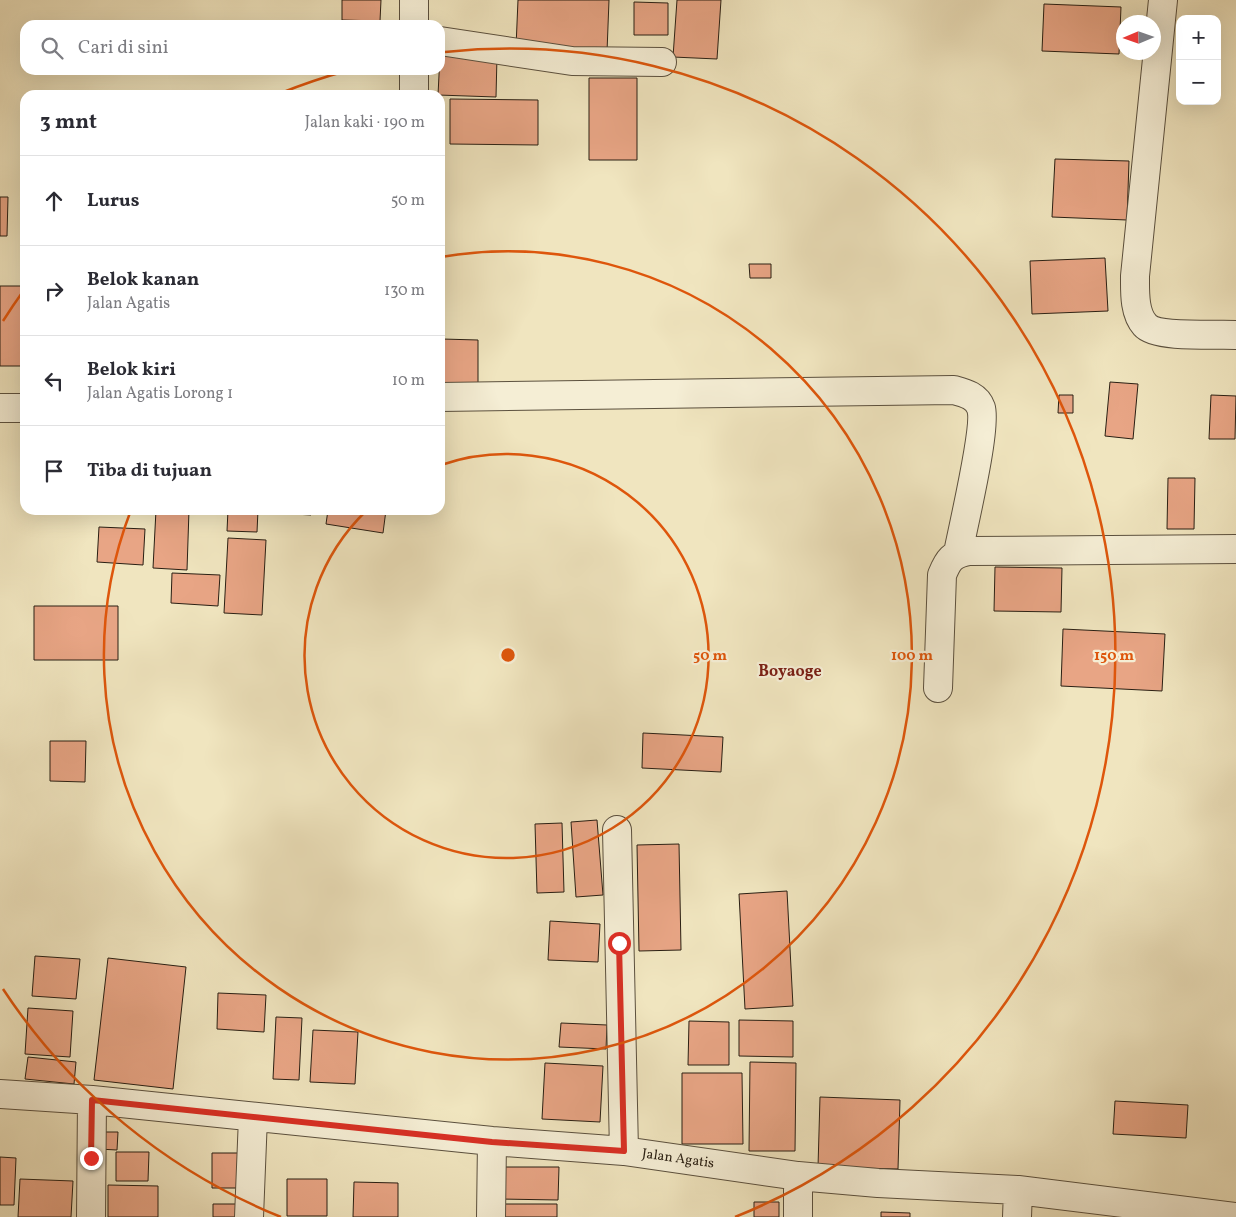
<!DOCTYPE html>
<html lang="id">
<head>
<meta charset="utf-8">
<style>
	body { margin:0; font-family:Vollkorn,serif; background:#f7f7f7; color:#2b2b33 }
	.controls { position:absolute; right:15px; top:15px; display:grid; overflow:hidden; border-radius:10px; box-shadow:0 5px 20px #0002 }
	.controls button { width:45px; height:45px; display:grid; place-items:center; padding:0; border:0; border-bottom:1px solid #e1e1e2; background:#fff; color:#2b2b33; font:25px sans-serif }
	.compass { position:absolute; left:1116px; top:15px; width:45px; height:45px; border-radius:50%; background:#fff; box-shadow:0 5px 20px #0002; rotate:268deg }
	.stop { position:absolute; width:15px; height:15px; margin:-11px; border:4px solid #d93025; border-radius:50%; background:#fff }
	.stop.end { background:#d93025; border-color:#fff; box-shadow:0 1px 5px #0008 }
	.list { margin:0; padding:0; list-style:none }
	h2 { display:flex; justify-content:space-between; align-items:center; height:65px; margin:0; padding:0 20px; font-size:21px }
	h2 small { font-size:16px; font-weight:400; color:#7c7c81 }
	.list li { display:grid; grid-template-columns:32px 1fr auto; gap:15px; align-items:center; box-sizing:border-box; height:90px; padding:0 20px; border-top:1px solid #e1e1e2 }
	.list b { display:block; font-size:19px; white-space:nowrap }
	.list p { margin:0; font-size:16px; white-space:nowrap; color:#7c7c81 }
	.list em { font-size:16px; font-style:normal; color:#7c7c81 }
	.icon { flex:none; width:28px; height:28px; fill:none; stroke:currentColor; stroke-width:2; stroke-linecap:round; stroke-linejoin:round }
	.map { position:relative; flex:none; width:1236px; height:1217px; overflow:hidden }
	.search { position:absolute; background:#fff; box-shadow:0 5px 20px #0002; left:20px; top:20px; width:425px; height:55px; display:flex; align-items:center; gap:12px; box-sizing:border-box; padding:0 18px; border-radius:15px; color:#7c7c81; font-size:19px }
	.panel { position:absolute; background:#fff; box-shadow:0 5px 20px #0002; left:20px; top:90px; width:425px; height:425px; border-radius:15px }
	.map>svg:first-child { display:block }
	.building { fill:#e8a585; stroke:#291f13 }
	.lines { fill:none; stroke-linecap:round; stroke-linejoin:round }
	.minor-casing { stroke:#5b503e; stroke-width:30 }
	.minor { stroke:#f5eed5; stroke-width:28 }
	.route { stroke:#d93025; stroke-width:6 }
	.ring { fill:none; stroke:#de560c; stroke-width:2.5 }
	.labels { text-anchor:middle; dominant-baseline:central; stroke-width:4.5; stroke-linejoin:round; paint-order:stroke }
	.street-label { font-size:14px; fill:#291f13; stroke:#f5eed5 }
	.quarter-label { font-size:16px; font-weight:bold; fill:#7a1f14; stroke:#f5eed5 }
	.centre { fill:#de560c; stroke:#f5eed5; stroke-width:2.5 }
	.ring-label { font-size:15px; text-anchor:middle; font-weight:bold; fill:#de560c; stroke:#f5eed5; stroke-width:4.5; stroke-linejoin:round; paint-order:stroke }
</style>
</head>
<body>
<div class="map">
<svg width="1236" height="1217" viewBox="0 0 1236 1217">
	<rect width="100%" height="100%" fill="#f0e5bf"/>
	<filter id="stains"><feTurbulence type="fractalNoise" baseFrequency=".004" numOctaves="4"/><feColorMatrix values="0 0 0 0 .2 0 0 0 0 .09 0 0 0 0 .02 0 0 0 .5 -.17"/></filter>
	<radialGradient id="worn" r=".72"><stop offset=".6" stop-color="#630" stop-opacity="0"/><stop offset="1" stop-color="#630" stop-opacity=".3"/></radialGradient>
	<path class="building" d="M 342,0 L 381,0 L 380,21 L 342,20 Z
		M 518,0 L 609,0 L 607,52 L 516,47 Z
		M 677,0 L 721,0 L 717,59 L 673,57 Z
		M 634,2 L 668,3 L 668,35 L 634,35 Z
		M 1044,4 L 1121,7 L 1119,54 L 1042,51 Z
		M 440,55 L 497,56 L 496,97 L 438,95 Z
		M 589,78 L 637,78 L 637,160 L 589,160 Z
		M 450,99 L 538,100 L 538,145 L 450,144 Z
		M 1055,159 L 1129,161 L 1127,220 L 1052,217 Z
		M 0,197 L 8,197 L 7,236 L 0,236 Z
		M 1105,258 L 1108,311 L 1032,314 L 1030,261 Z
		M 749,264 L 771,264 L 771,278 L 750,278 Z
		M 0,286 L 22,286 L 22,366 L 0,366 Z
		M 442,339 L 478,340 L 478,388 L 441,387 Z
		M 1110,382 L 1138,384 L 1133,439 L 1105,436 Z
		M 1059,395 L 1073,395 L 1073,413 L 1058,413 Z
		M 1211,395 L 1236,396 L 1235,439 L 1209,439 Z
		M 1168,478 L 1195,478 L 1194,529 L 1167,529 Z
		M 156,510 L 189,510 L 187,570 L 153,568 Z
		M 228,510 L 258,510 L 257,532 L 227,531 Z
		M 261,510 L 311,510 L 311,515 L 260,512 Z
		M 328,510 L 386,510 L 383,533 L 326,524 Z
		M 99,527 L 145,529 L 143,565 L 97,562 Z
		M 228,538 L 266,540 L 262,615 L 224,613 Z
		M 995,567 L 1062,568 L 1061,612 L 994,611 Z
		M 172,573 L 220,575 L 218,606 L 171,603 Z
		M 34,606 L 118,606 L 118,660 L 34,660 Z
		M 1063,629 L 1165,634 L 1162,691 L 1061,686 Z
		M 643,733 L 723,737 L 721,772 L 642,768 Z
		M 50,741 L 86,741 L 85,782 L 50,781 Z
		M 597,820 L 603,895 L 576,897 L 571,822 Z
		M 562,823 L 564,892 L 537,893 L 535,824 Z
		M 679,844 L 681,950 L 639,951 L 637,845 Z
		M 787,891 L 793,1006 L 745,1009 L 739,894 Z
		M 550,921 L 600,924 L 598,962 L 548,960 Z
		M 35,956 L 80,959 L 76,999 L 32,996 Z
		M 108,958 L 186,967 L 173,1089 L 94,1080 Z
		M 218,993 L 266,995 L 264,1032 L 217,1029 Z
		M 28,1008 L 73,1011 L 70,1057 L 25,1054 Z
		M 276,1017 L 302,1018 L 299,1080 L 273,1079 Z
		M 739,1020 L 793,1021 L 793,1057 L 739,1056 Z
		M 689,1021 L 729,1022 L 729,1065 L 688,1065 Z
		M 561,1023 L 607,1025 L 606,1049 L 559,1047 Z
		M 313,1030 L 358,1032 L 355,1084 L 310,1082 Z
		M 28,1057 L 76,1062 L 74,1084 L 25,1079 Z
		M 750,1062 L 796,1063 L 795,1151 L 749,1151 Z
		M 545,1063 L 603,1066 L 600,1122 L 542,1119 Z
		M 682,1073 L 742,1073 L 743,1144 L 682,1144 Z
		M 820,1097 L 900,1100 L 898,1169 L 818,1167 Z
		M 1115,1101 L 1188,1105 L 1186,1138 L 1113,1134 Z
		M 98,1132 L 118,1132 L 117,1150 L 98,1149 Z
		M 116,1152 L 149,1152 L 148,1181 L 116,1181 Z
		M 212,1153 L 244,1153 L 244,1188 L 212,1188 Z
		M 0,1157 L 16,1158 L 14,1205 L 0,1205 Z
		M 499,1167 L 559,1167 L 558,1200 L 499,1199 Z
		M 20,1179 L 73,1181 L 71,1217 L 18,1217 Z
		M 287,1179 L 327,1179 L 327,1216 L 287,1216 Z
		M 354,1182 L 398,1183 L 398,1217 L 353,1217 Z
		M 108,1185 L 158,1186 L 158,1217 L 108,1217 Z
		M 754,1202 L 779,1202 L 779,1217 L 754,1217 Z
		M 213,1204 L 245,1204 L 245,1217 L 213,1217 Z
		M 498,1204 L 557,1204 L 557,1217 L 498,1217 Z
		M 881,1212 L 910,1213 L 910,1217 L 881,1217 Z"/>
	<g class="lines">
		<g class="minor-casing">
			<path id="minor" d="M 1163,0 L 1135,276 C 1135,292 1134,313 1145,325 C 1156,338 1218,334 1236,335
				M 414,25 L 414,0
				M 440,41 L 572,61 L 662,62
				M 414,95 L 414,70
				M 440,397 L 954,390 C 965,393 977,396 981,408 C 987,427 963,527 958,553
				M 0,408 L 25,408
				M 938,688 L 942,575 C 948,560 952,554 969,551 L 1236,549
				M 617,830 L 624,1151
				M 0,1094 L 92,1100 L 492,1141 L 624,1151 L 798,1176 L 878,1183 L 1018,1190 L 1236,1217
				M 91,1217 L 92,1100
				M 249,1217 L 253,1117
				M 491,1217 L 492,1141
				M 798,1217 L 798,1176
				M 1017,1217 L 1018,1190"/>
		</g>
		<use href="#minor" class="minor"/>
	</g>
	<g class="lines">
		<path class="route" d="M 91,1158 L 92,1100 L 492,1142 L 624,1151 L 619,943"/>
	</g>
	<g class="ring">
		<path d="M441 465A202 202 0 1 1 366 511"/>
		<path d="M441 257A404 404 0 1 1 131 510"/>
		<path d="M281 1217A606 606 0 0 1 3 989M3 321A606 606 0 0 1 24 290M281 93A606 606 0 0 1 346 71M445 52A606 606 0 0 1 735 1217"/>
	</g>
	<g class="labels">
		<g class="street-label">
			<text transform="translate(678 1159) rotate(8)">Jalan Agatis</text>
		</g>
		<g class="quarter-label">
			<text x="790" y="672">Boyaoge</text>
		</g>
	</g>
	<circle cx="508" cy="655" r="8" class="centre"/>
	<g class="ring-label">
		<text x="710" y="660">50 m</text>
		<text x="912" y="660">100 m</text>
		<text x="1114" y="660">150 m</text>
	</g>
	<rect width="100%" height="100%" filter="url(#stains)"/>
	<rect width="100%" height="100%" fill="url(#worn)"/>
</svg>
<div class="controls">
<button>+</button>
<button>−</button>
</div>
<svg class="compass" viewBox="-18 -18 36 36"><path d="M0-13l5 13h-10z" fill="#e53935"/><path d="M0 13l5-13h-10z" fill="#7c7c81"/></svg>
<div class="stop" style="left:619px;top:943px"></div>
<div class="stop end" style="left:91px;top:1158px"></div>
<div class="search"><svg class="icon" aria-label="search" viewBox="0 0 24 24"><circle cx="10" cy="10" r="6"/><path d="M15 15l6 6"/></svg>Cari di sini</div>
<section class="panel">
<h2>3 mnt<small>Jalan kaki · 190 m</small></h2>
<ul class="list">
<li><svg class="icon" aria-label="ahead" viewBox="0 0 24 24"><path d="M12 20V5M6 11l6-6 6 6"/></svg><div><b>Lurus</b></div><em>50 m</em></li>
<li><svg class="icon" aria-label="right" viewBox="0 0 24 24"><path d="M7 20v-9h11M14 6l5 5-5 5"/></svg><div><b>Belok kanan</b><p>Jalan Agatis</p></div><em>130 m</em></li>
<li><svg class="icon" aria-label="left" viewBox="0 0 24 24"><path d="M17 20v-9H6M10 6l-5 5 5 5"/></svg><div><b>Belok kiri</b><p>Jalan Agatis Lorong 1</p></div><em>10 m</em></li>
<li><svg class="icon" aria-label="arrive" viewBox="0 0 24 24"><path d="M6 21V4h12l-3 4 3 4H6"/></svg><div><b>Tiba di tujuan</b></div></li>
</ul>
</section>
</div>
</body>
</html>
